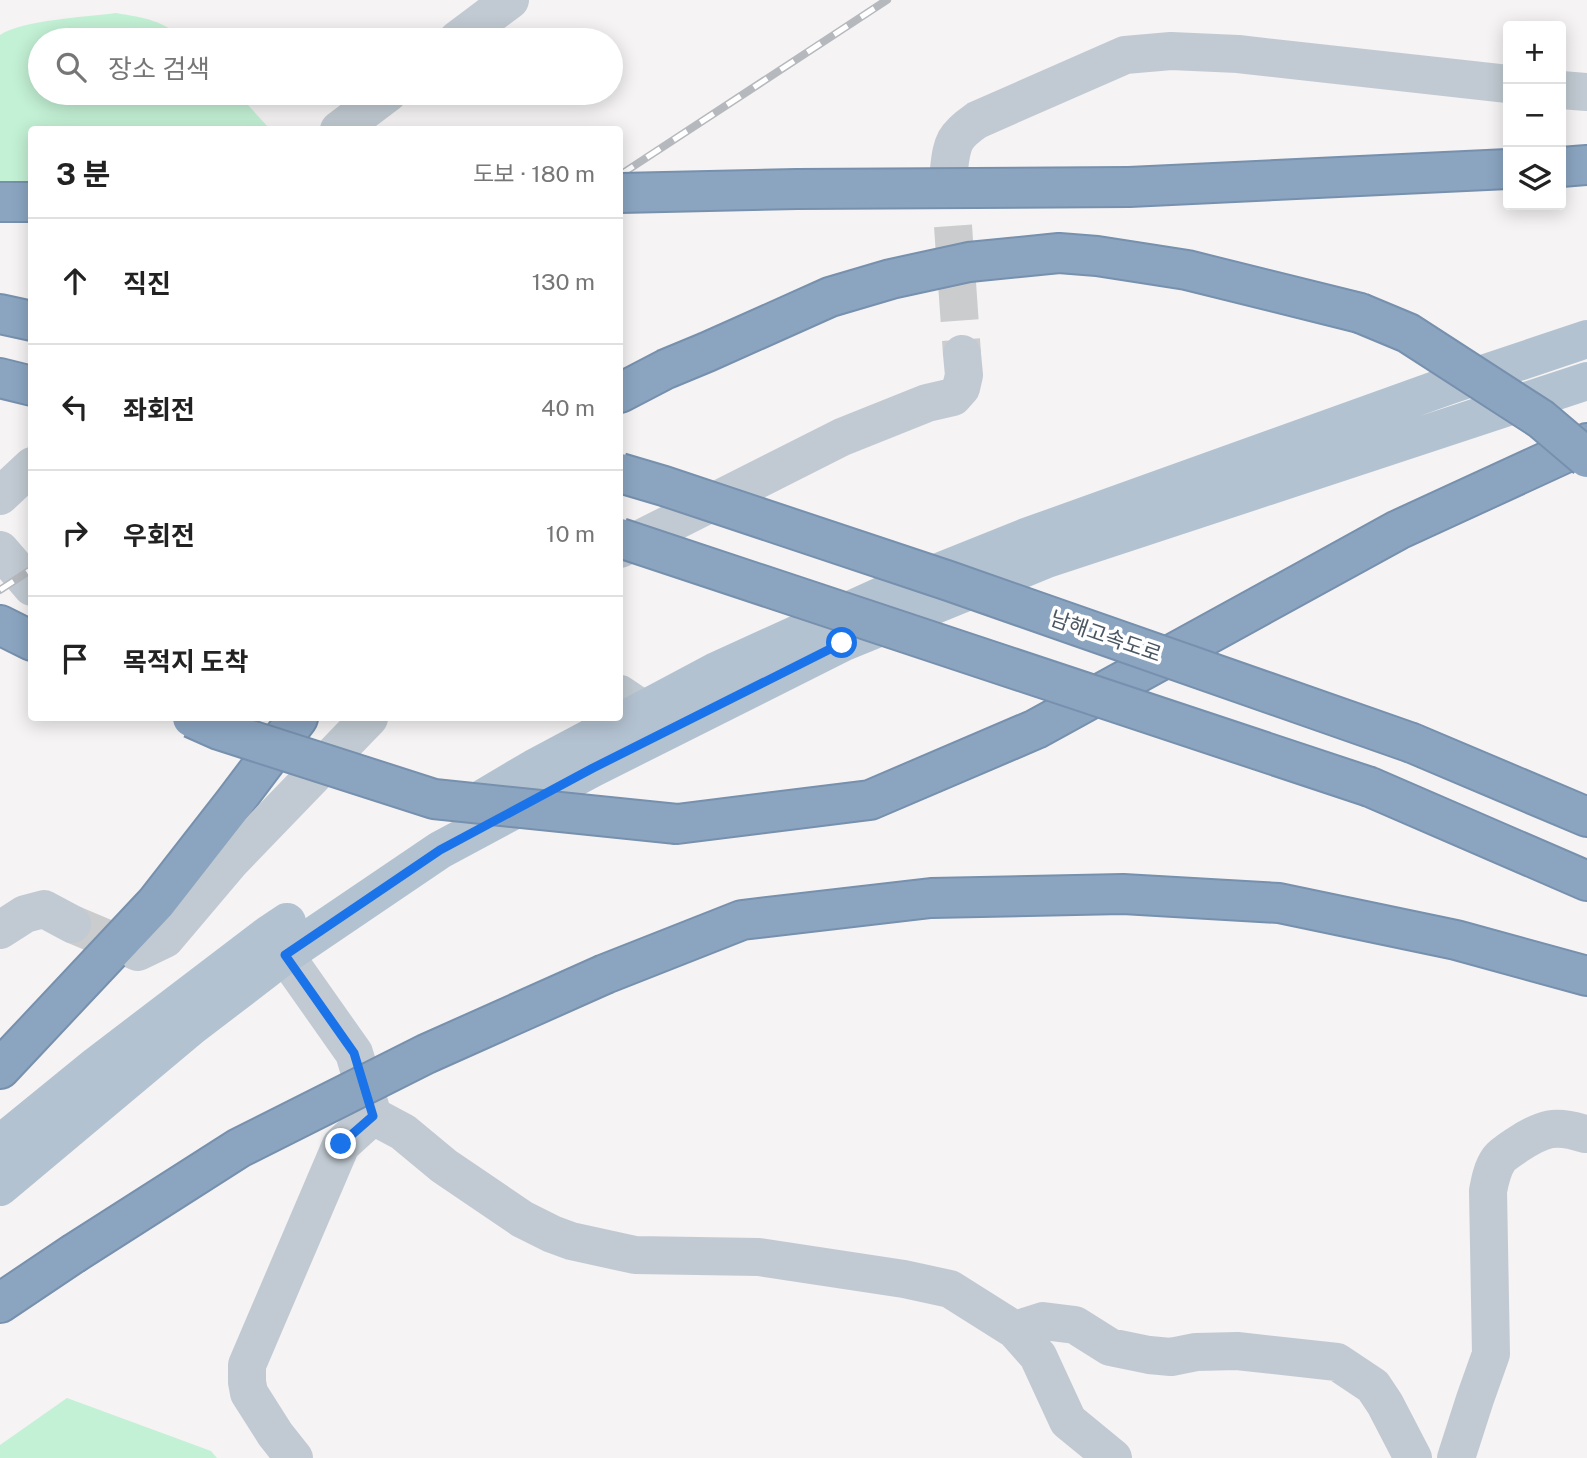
<!DOCTYPE html>
<html lang="ko">
<head>
<meta charset="utf-8">
<style>
	body { margin:0; font-family:"Public Sans","Noto Sans KR",sans-serif; background:#f2f2f2; color:#222 }
	.controls { position:absolute; right:21px; top:21px; display:grid; overflow:hidden; border-radius:7px; box-shadow:0 4px 18px #0003 }
	.controls button { width:63px; height:63px; display:grid; place-items:center; padding:0; border:0; border-bottom:2px solid #e0e0e0; background:#fff; color:#222; font:35px sans-serif }
	.stop { position:absolute; width:21px; height:21px; margin:-16px; border:5px solid #1a73e8; border-radius:50%; background:#fff }
	.stop.end { background:#1a73e8; border-color:#fff; box-shadow:0 2px 7px #0008 }
	.list { margin:0; padding:0; list-style:none }
	h2 { display:flex; justify-content:space-between; align-items:center; height:91px; margin:0; padding:0 28px; font-size:30px }
	h2 small { font-size:23px; font-weight:400; color:#767676 }
	.list li { display:grid; grid-template-columns:46px 1fr auto; gap:21px; align-items:center; box-sizing:border-box; height:126px; padding:0 28px; border-top:2px solid #e0e0e0 }
	.list b { display:block; font-size:26px; white-space:nowrap }
	.list em { font-size:23px; font-style:normal; color:#767676 }
	.icon { flex:none; width:38px; height:38px; fill:none; stroke:currentColor; stroke-width:2; stroke-linecap:round; stroke-linejoin:round }
	.map { position:relative; flex:none; width:1587px; height:1458px; overflow:hidden }
	.search { position:absolute; background:#fff; box-shadow:0 4px 18px #0003; left:28px; top:28px; width:595px; height:77px; display:flex; align-items:center; gap:18px; box-sizing:border-box; padding:0 24px; border-radius:38px; color:#767676; font-size:26px }
	.panel { position:absolute; background:#fff; box-shadow:0 4px 18px #0003; left:28px; top:126px; width:595px; height:595px; border-radius:7px }
	.map>svg:first-child { display:block }
	.green { fill:#c3f1d5 }
	.lines { fill:none; stroke-linecap:round; stroke-linejoin:round }
	.minor-tunnel { stroke:#caccce; stroke-width:38; stroke-dasharray:38 19; stroke-linecap:butt }
	.highway-casing { stroke:#7690ad; stroke-width:42 }
	.minor { stroke:#c1cad2; stroke-width:38 }
	.major { stroke:#b3c2d1; stroke-width:38 }
	.highway { stroke:#8ba5c1; stroke-width:38 }
	.rail-casing { stroke:#b5b8bd; stroke-width:8 }
	.rail { stroke:#fff; stroke-width:5; stroke-dasharray:16; stroke-linecap:butt }
	.highway-bridge-casing { stroke:#7690ad; stroke-width:42; stroke-linecap:butt }
	.highway-bridge { stroke:#8ba5c1; stroke-width:38 }
	.route { stroke:#1a73e8; stroke-width:9 }
	.labels { text-anchor:middle; dominant-baseline:central; stroke-width:7; stroke-linejoin:round; paint-order:stroke }
	.street-label { font-size:21px; fill:#4a5661; stroke:#fff }
</style>
</head>
<body>
<div class="map">
<svg width="1587" height="1458" viewBox="0 0 1587 1458">
	<rect width="100%" height="100%" fill="#f5f3f3"/>
	<path class="green" d="M 116,13 C 146,18 162,20 185,40 L 40,40 L 40,93 L 237,93 L 268,127 L 267,130 L 32,130 L 31,184 L 0,184 L 0,35 C 22,20 87,17 116,13 Z
		M 67,1398 L 211,1451 L 217,1458 L 0,1458 L 0,1445 Z"/>
	<g class="lines">
		<path class="minor-tunnel" d="M 949,169 L 962,354
			M 72,924 L 138,952"/>
		<g class="highway-casing">
			<path id="highway" d="M 1561,167 L 1587,165
				M 1129,187 L 1508,169
				M 0,202 L 32,202
				M 0,314 L 32,321
				M 0,378 L 32,386
				M 620,393 L 666,369 L 707,352 L 830,297 L 891,279 L 969,262 L 1059,253 L 1097,256 L 1187,270 L 1360,313
				M 0,625 L 32,641
				M 1412,743 L 1587,817
				M 1370,787 L 1587,881
				M 677,824 L 870,800 L 1036,729 L 1398,530 L 1587,443
				M 605,974 L 742,920 L 931,898 L 1123,894 L 1279,903 L 1456,940 L 1587,976
				M 0,1069 L 156,903 L 234,803 L 298,718
				M 0,1303 L 73,1254"/>
		</g>
		<path class="minor" d="M 457,40 L 510,0
			M 1561,90 L 1587,92
			M 339,130 L 388,93
			M 949,169 C 952,142 954,136 977,120 L 1125,55 L 1171,51 L 1238,54 L 1508,84
			M 0,496 L 32,466
			M 620,549 L 842,437 L 927,403 L 953,397 L 961,388 L 964,375 L 962,354
			M 0,550 L 32,587
			M 620,694 L 644,710
			M 0,930 L 25,914 L 44,909 L 72,924
			M 138,952 L 165,939 L 231,861 L 369,718
			M 285,955 L 354,1053 L 373,1116 L 403,1132 L 444,1166 L 522,1219 L 552,1234 L 571,1241 L 635,1255 L 759,1257 L 904,1279 L 950,1289 L 1015,1330 L 1038,1356 L 1068,1421 L 1113,1458
			M 1015,1330 L 1043,1321 L 1075,1325 L 1110,1347 L 1149,1355 L 1171,1357 L 1196,1352 L 1237,1351 L 1337,1362 L 1373,1386 L 1385,1404 L 1413,1458
			M 294,1458 L 275,1434 L 249,1393 L 247,1382 L 247,1365 L 341,1145 L 373,1116
			M 1456,1458 L 1475,1399 L 1491,1354 L 1488,1191 C 1490,1180 1492,1169 1499,1159 C 1503,1154 1511,1149 1517,1145 C 1543,1128 1555,1124 1585,1134"/>
		<path class="major" d="M 468,807 L 534,768 L 716,671 L 894,590 L 1026,537 L 1447,386 L 1587,339
			M 0,1144 L 97,1065 L 269,934 L 287,922
			M 0,1187 L 191,1027 L 285,955 L 440,850 L 593,768 L 842,643 L 1047,559 L 1587,381"/>
		<use href="#highway" class="highway"/>
		<g class="rail-casing">
			<path id="rail" d="M 620,175 L 887,0
				M 0,590 L 32,569"/>
		</g>
		<use href="#rail" class="rail"/>
		<g class="highway-bridge-casing">
			<path id="highway-bridge" d="M 620,193 L 797,189 L 1129,187
				M 1360,313 L 1408,333 L 1541,419 L 1587,458
				M 620,473 L 664,486 L 949,581 L 1412,743
				M 620,538 L 1370,787
				M 192,718 L 219,730 L 434,799 L 677,824
				M 73,1254 L 239,1148 L 426,1054 L 605,974"/>
		</g>
		<use href="#highway-bridge" class="highway-bridge"/>
	</g>
	<g class="lines">
		<path class="route" d="M 341,1144 L 373,1116 L 354,1053 L 285,955 L 440,850 L 593,768 L 842,643"/>
	</g>
	<g class="labels">
		<g class="street-label">
			<text transform="translate(1106 636) rotate(19)">남해고속도로</text>
		</g>
	</g>
</svg>
<div class="controls">
<button>+</button>
<button>−</button>
<button><svg class="icon" aria-label="layers" viewBox="0 0 24 24"><path d="M12 4l9 5-9 5-9-5zM3 14l9 5 9-5"/></svg></button>
</div>
<div class="stop" style="left:842px;top:643px"></div>
<div class="stop end" style="left:341px;top:1144px"></div>
<div class="search"><svg class="icon" aria-label="search" viewBox="0 0 24 24"><circle cx="10" cy="10" r="6"/><path d="M15 15l6 6"/></svg>장소 검색</div>
<section class="panel">
<h2>3 분<small>도보 · 180 m</small></h2>
<ul class="list">
<li><svg class="icon" aria-label="ahead" viewBox="0 0 24 24"><path d="M12 20V5M6 11l6-6 6 6"/></svg><div><b>직진</b></div><em>130 m</em></li>
<li><svg class="icon" aria-label="left" viewBox="0 0 24 24"><path d="M17 20v-9H6M10 6l-5 5 5 5"/></svg><div><b>좌회전</b></div><em>40 m</em></li>
<li><svg class="icon" aria-label="right" viewBox="0 0 24 24"><path d="M7 20v-9h11M14 6l5 5-5 5"/></svg><div><b>우회전</b></div><em>10 m</em></li>
<li><svg class="icon" aria-label="arrive" viewBox="0 0 24 24"><path d="M6 21V4h12l-3 4 3 4H6"/></svg><div><b>목적지 도착</b></div></li>
</ul>
</section>
</div>
</body>
</html>
